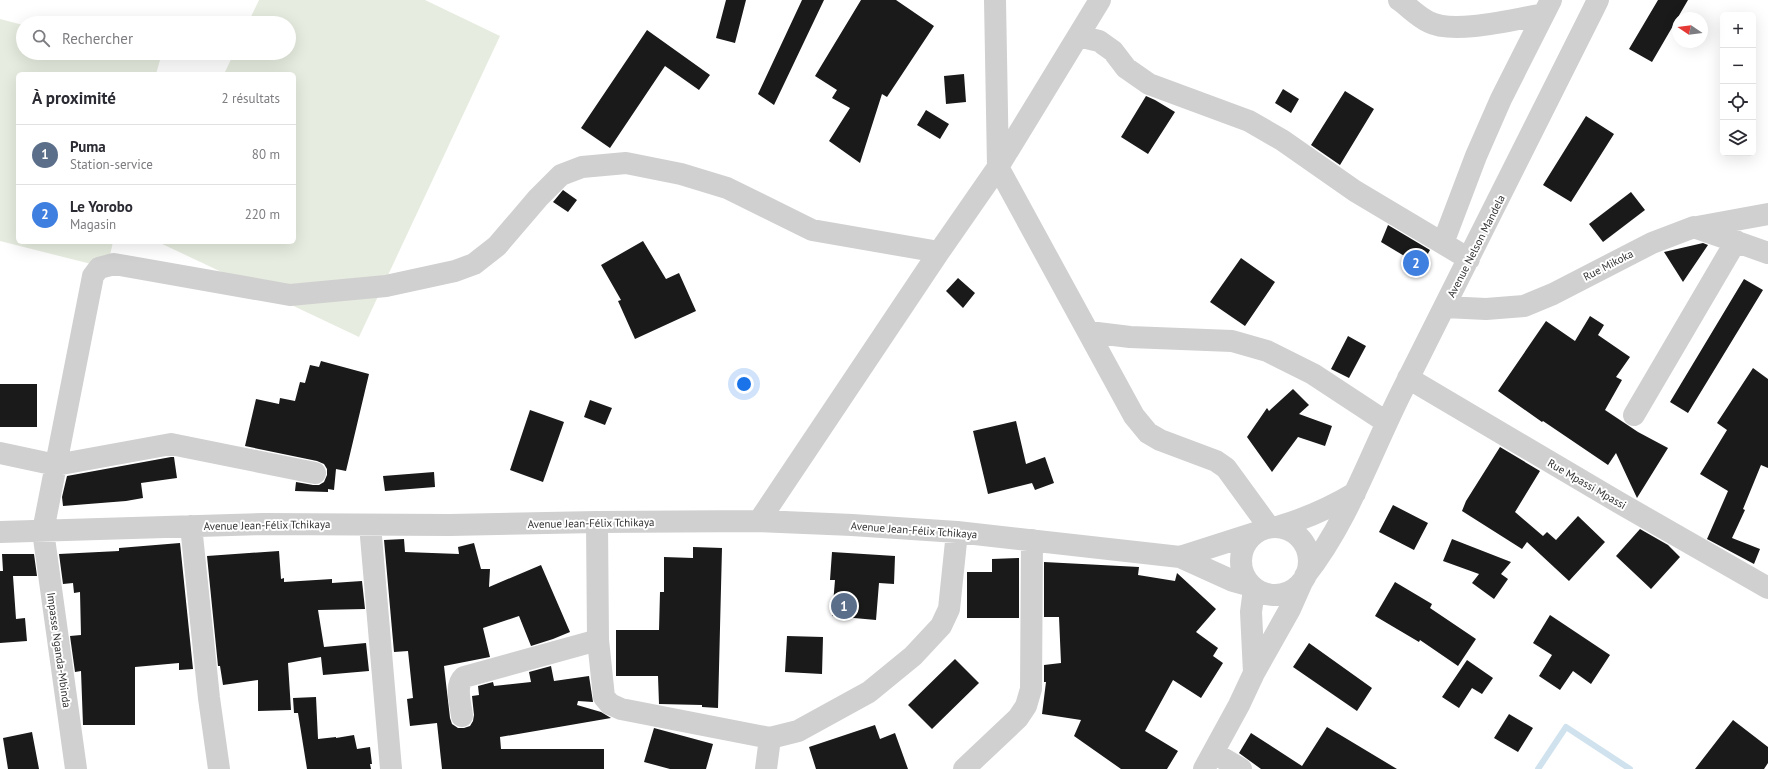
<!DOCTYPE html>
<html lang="fr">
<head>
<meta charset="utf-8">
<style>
	body { margin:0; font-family:"PT Sans",sans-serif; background:#f7f7f7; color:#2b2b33 }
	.controls { position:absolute; right:12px; top:12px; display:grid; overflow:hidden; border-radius:6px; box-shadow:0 4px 16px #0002 }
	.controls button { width:36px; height:36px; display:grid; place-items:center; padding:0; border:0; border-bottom:1px solid #e1e1e2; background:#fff; color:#2b2b33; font:20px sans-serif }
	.compass { position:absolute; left:1672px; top:12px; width:36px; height:36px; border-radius:50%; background:#fff; box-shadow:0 4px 16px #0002; rotate:283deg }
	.you { position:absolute; left:744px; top:384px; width:14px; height:14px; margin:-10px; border:3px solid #fff; border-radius:50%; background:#1a73e8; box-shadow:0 0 0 6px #1a73e833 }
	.badge { display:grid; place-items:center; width:26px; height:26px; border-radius:50%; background:#e63946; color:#fff; font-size:13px; font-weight:700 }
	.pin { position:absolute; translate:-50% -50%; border:2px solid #fff; box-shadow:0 1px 4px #0006 }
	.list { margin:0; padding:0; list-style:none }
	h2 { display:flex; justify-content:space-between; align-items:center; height:52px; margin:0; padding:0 16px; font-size:17px }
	h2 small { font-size:13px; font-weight:400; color:#7c7c81 }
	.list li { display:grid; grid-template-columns:26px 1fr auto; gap:12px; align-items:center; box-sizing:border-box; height:60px; padding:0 16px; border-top:1px solid #e1e1e2 }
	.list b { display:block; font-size:15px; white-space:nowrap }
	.list p { margin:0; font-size:13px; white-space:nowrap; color:#7c7c81 }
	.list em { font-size:13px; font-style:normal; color:#7c7c81 }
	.icon { flex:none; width:22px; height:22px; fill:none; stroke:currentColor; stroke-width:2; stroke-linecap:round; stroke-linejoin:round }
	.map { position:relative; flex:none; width:1768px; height:769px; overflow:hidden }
	.search { position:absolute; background:#fff; box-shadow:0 4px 16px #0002; left:16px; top:16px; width:280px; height:44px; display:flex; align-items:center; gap:10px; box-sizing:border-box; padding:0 14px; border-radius:22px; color:#7c7c81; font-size:15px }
	.panel { position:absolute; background:#fff; box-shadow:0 4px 16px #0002; left:16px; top:72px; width:280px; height:172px; border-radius:6px }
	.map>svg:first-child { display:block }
	.green { fill:#e6ecdf }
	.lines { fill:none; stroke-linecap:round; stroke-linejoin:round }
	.stream { stroke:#cfe2ee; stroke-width:6 }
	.building { fill:#1a1a1a }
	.minor { stroke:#d0d0d0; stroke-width:22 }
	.labels { text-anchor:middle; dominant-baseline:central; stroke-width:4; stroke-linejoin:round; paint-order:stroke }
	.street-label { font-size:11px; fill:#333; stroke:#fff }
</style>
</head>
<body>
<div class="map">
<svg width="1768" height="769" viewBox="0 0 1768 769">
	<rect width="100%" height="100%" fill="#fff"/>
	<path class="green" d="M 259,0 L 425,0 L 500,36 L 359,337 L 158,242 L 294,242 L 294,74 L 224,74 L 234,53 L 289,53 L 289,23 L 248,23 Z
		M 0,19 L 23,25 L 23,53 L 134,53 L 160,60 L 156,74 L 18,74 L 18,242 L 113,242 L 107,268 L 0,241 Z"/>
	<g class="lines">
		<path class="stream" d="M 1538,769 L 1566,727 L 1630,769"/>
	</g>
	<path class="building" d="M 726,0 L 746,0 L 735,43 L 716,38 Z
		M 802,0 L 824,0 L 774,105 L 758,94 Z
		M 861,0 L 896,0 L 934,26 L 887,97 L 882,94 L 860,163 L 829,141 L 850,108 L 832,98 L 837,90 L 815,76 Z
		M 1658,0 L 1688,0 L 1652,62 L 1629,49 Z
		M 647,30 L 710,75 L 699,90 L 665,66 L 610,148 L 581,128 Z
		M 964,74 L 966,102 L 946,104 L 944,76 Z
		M 1283,89 L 1299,99 L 1291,113 L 1275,103 Z
		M 1345,91 L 1374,109 L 1340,165 L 1311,145 Z
		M 1146,96 L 1155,100 L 1175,112 L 1148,154 L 1121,137 Z
		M 926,110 L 949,124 L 940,139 L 917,125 Z
		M 1586,116 L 1614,134 L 1571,202 L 1543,185 Z
		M 563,190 L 577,200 L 568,212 L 553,202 Z
		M 1631,192 L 1645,210 L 1603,242 L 1589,224 Z
		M 1388,225 L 1430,250 L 1421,266 L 1381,242 Z
		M 643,241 L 666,279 L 679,273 L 696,311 L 635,339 L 618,301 L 621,300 L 601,265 Z
		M 1703,243 L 1708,245 L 1683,282 L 1664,252 Z
		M 1241,258 L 1275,282 L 1245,326 L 1210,302 Z
		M 958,278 L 975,293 L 963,308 L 946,291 Z
		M 1744,279 L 1763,290 L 1688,413 L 1670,402 Z
		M 1590,316 L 1604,325 L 1598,335 L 1630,357 L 1616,377 L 1622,380 L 1605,410 L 1638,432 L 1668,448 L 1637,498 L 1616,453 L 1608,465 L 1543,421 L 1542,422 L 1498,391 L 1546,321 L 1575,341 Z
		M 1348,336 L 1366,346 L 1349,378 L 1331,369 Z
		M 321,361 L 369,374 L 346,471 L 336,469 L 334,490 L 328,489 L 328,492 L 295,491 L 296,482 L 313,485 L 319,485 L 324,482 L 327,475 L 327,469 L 324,464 L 317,461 L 245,446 L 256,399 L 279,404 L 280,398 L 295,401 L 300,382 L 305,383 L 310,365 L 319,367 Z
		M 1753,368 L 1768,379 L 1768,468 L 1761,465 L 1743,509 L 1745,510 L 1732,538 L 1760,549 L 1754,564 L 1707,539 L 1728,491 L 1700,474 L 1727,430 L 1717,423 Z
		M 0,384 L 37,384 L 37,427 L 0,427 Z
		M 1293,389 L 1309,405 L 1299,414 L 1332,426 L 1325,446 L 1298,437 L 1272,472 L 1247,437 L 1267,408 L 1269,411 Z
		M 590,400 L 612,408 L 605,425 L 584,417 Z
		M 530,410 L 564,422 L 543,482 L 510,470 Z
		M 1016,421 L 1026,464 L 1045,457 L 1054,483 L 1035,490 L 1032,483 L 988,494 L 973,431 Z
		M 1500,447 L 1540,471 L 1515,512 L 1543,536 L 1547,532 L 1556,540 L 1578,516 L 1605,542 L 1569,581 L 1527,542 L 1522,549 L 1462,511 L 1466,501 Z
		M 171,457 L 174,457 L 177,478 L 141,483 L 143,498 L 126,501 L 63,506 L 62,497 L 67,476 Z
		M 434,472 L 435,487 L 385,491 L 383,476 Z
		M 1393,505 L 1428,523 L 1414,550 L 1379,532 Z
		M 1640,529 L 1668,545 L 1680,557 L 1651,589 L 1616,556 Z
		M 404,539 L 405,552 L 459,554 L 458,547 L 474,543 L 481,569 L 490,569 L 489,587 L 541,565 L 570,632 L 553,639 L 531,646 L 519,616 L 483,628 L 490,657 L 444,666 L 450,718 L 452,724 L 458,728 L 464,728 L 470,726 L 473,721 L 474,715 L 472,696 L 479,695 L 478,686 L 493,682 L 494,686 L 531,682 L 529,672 L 551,666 L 554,681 L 589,676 L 593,702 L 578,701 L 577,705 L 601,712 L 611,718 L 500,737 L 501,749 L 604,749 L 604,769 L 442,769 L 437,723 L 410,726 L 407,699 L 413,698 L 408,651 L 394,652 L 384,540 Z
		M 1452,539 L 1511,562 L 1501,574 L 1508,579 L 1494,599 L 1472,583 L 1479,574 L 1443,561 Z
		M 180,543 L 193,669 L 179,670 L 179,663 L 135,667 L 135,725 L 83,725 L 81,671 L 75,672 L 70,636 L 81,635 L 80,592 L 74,593 L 73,583 L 63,584 L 59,554 L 119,551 L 119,548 Z
		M 693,547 L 722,548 L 718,708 L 702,707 L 702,705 L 659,704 L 658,676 L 616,676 L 616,630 L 659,630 L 660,592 L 664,592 L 664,557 L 693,558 Z
		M 279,551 L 281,579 L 284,578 L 284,582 L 332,579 L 332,583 L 362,581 L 365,609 L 318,610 L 324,647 L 366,643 L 369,671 L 323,675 L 321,657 L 288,663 L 291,710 L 258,711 L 258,680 L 223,685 L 220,666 L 218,666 L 207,556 Z
		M 832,552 L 895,556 L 894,584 L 879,583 L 876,620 L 832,616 L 835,580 L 830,580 Z
		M 2,554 L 34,554 L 37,576 L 13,576 L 16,619 L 25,618 L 27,641 L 0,643 L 0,571 L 3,571 Z
		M 1019,558 L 1019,618 L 967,618 L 967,572 L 992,572 L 992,559 Z
		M 1044,562 L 1139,567 L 1138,575 L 1175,581 L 1177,573 L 1216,609 L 1196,632 L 1218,648 L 1213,656 L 1223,663 L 1201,698 L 1173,680 L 1145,731 L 1178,751 L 1167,769 L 1121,769 L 1074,736 L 1081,720 L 1042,714 L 1046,682 L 1044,682 L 1044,665 L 1061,663 L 1059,617 L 1044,617 Z
		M 1395,582 L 1432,604 L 1430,608 L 1476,639 L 1458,666 L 1420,640 L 1419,642 L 1375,616 Z
		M 1550,615 L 1610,655 L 1591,684 L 1573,671 L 1560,690 L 1539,676 L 1552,655 L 1533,643 Z
		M 787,636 L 823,637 L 822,674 L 785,672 Z
		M 1309,643 L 1372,688 L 1357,711 L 1293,667 Z
		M 955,659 L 979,683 L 932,729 L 908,705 Z
		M 1467,660 L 1493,678 L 1482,694 L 1472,688 L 1459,708 L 1442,697 Z
		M 316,697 L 318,739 L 336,737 L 336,738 L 354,735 L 357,749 L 370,747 L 372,764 L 370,764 L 371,769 L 307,769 L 298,713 L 294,713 L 293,698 Z
		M 1509,714 L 1533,728 L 1518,752 L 1494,738 Z
		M 1733,720 L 1768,747 L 1768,763 L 1764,769 L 1695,769 Z
		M 875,725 L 880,739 L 895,733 L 908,769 L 816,769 L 809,747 Z
		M 1327,727 L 1397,769 L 1261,769 L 1239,753 L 1251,733 L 1302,766 Z
		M 654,728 L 713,744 L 706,769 L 670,769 L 644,762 Z
		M 32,732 L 39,769 L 8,769 L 3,738 Z"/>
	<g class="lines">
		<path class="minor" d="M 995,0 L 998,167 L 1134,416 L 1148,433 L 1160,440 L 1216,461 L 1226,468 L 1269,527
			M 1399,0 C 1409,7 1418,17 1429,22 C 1453,35 1516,19 1544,14
			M 1078,36 L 1099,41 L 1113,51 L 1126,68 L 1149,84 L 1249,121 L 1282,140 L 1355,191 L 1469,259
			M 1697,227 L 1768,214
			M 1443,243 L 1476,156 L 1501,99 L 1551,0
			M 1445,307 L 1486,309 L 1524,306 L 1553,294 L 1652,243 L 1694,227 L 1768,253
			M 1089,332 L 1130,337 L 1232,341 L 1267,351 L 1313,374 L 1386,422
			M 1408,378 L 1618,502 L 1768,588
			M 1634,415 L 1736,241
			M 0,453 L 56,465 L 171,444 L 315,473
			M 759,521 L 939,252 L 998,167 L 1100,0
			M 597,522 L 598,640 L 604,697 L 610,704 L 621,709 L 770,738 L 798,731 L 869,692 L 913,656 L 941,626 L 949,609 L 957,532
			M 370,525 L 391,769
			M 191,526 L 209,698 L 219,769
			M1241 561a34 34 0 1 1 68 0a34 34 0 1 1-68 0Z
			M 1277,527 C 1305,519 1330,508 1355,493
			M 0,532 L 263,524 L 450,525 L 597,522 L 759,521 L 852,525 L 957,532 L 1180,557 L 1233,581 L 1251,586
			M 1180,557 L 1255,533
			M 1305,576 C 1349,520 1371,452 1403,389 C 1468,259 1534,130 1598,0
			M 1254,673 L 1251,612 L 1254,589
			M 462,716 C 461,704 454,686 464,677 L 598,640
			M 1214,753 L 1241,769
			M 76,769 L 43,531 L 93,276 L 99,268 L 114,264 L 290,295 L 386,286 L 455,271 L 474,264 L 497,246 L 538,198 L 561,175 L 582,167 L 626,163 L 681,174 L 727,188 L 812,230 L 939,252
			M 766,769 L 770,738
			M 964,769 L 1018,718 L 1026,706 L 1031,689 L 1032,540
			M 1204,769 L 1239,705 L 1254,673 L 1290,609 L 1302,582"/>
	</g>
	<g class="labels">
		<g class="street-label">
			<text transform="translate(1476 246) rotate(-63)">Avenue Nelson Mandela</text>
			<text transform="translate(1608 265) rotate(-27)">Rue Mikoka</text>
			<text transform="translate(1587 484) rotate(30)">Rue Mpassi Mpassi</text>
			<text transform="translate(591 523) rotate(-1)">Avenue Jean-Félix Tchikaya</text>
			<text transform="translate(267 525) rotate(-1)">Avenue Jean-Félix Tchikaya</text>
			<text transform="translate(914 530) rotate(4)">Avenue Jean-Félix Tchikaya</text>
			<text transform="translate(59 650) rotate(82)">Impasse Nganda-Mbinda</text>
		</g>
	</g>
</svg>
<div class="controls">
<button>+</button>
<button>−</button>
<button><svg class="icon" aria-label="locate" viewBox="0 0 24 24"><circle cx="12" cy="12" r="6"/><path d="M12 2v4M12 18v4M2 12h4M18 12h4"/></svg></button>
<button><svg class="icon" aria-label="layers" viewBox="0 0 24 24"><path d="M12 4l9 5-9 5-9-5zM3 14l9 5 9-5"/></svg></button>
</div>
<svg class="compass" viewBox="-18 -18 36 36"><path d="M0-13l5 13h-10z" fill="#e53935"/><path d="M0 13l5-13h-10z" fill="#7c7c81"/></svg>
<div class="you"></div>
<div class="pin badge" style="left:844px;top:606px;background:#5c6f8a">1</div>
<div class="pin badge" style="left:1416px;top:263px;background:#3f7fe0">2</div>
<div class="search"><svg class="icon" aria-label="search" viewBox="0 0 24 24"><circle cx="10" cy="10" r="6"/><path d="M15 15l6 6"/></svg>Rechercher</div>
<section class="panel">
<h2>À proximité<small>2 résultats</small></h2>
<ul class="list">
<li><span class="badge" style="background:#5c6f8a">1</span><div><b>Puma</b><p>Station-service</p></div><em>80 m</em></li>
<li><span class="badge" style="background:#3f7fe0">2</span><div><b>Le Yorobo</b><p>Magasin</p></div><em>220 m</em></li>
</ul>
</section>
</div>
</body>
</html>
